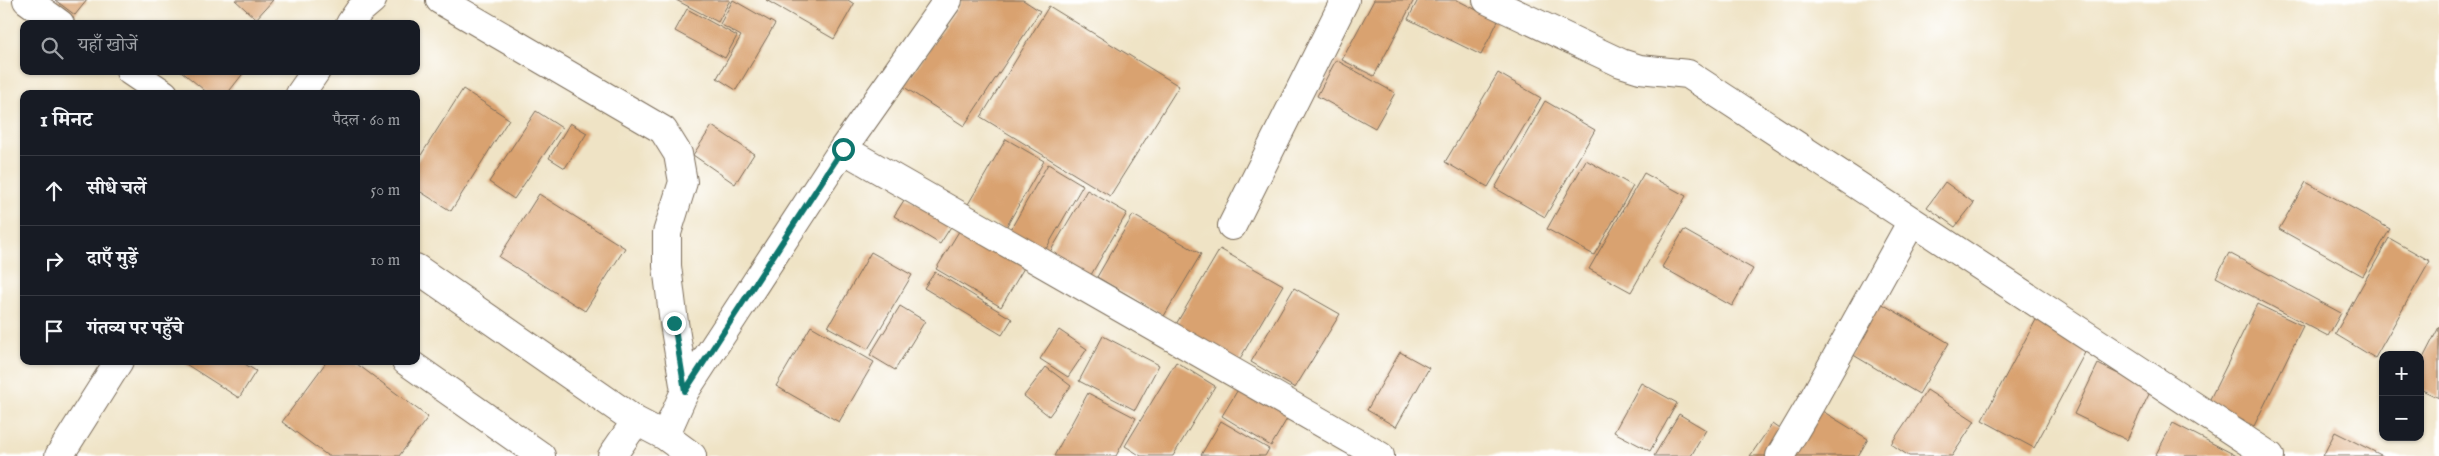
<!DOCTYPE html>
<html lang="hi">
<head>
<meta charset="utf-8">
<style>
	body { margin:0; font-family:"IM FELL English","Noto Serif Devanagari",serif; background:#20242c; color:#f1f3f6 }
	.controls { position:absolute; right:15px; bottom:15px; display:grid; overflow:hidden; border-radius:10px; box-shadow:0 1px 4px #0004 }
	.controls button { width:45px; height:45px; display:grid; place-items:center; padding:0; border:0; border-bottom:1px solid #363941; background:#171b24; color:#f1f3f6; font:25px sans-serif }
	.stop { position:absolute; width:15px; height:15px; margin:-11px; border:4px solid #0f766e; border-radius:50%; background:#fff }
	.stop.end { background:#0f766e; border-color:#fff; box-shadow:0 1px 5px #0008 }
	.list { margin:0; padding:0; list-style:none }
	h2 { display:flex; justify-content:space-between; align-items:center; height:65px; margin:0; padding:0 20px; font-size:21px }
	h2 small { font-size:16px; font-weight:400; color:#9ea1a6 }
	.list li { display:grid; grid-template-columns:32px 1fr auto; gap:15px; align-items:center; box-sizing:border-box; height:70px; padding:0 20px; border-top:1px solid #363941 }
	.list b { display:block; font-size:19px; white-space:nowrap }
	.list em { font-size:16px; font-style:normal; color:#9ea1a6 }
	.icon { flex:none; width:28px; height:28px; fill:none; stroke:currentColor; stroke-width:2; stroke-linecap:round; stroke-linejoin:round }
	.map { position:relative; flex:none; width:2439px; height:456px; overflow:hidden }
	.search { position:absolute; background:#171b24; box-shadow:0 1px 4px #0004; left:20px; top:20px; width:400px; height:55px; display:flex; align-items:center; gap:12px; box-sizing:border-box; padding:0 18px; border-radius:10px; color:#9ea1a6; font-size:19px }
	.panel { position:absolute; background:#171b24; box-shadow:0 1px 4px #0004; left:20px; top:90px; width:400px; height:275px; border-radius:10px }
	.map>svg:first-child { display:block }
	.building { fill:#d9a270 }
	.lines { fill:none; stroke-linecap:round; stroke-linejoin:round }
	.street-casing { stroke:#7a6b58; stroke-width:30 }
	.street { stroke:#fff; stroke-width:28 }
	.route { stroke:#0f766e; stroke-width:6 }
</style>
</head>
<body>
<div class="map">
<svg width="2439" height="456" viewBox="0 0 2439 456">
	<rect width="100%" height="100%" fill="#fff"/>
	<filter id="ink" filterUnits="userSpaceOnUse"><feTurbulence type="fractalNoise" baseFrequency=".02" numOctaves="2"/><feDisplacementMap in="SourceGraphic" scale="10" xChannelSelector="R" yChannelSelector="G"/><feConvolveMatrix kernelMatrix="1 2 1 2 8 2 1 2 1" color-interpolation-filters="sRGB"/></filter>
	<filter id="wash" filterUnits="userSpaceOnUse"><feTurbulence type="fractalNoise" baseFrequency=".0096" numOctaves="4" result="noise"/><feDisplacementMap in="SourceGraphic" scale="20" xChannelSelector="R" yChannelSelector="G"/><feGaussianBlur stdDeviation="1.12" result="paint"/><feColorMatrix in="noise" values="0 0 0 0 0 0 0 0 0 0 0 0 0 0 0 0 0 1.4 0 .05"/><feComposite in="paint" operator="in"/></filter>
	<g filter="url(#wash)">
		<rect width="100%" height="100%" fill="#efe3c5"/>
		<g id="blocks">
			<path class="building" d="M 55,0 L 87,0 L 75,15 Z
				M 235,0 L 273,0 L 256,19 Z
				M 676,0 L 730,0 L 718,22 Z
				M 733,0 L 775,24 L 736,90 L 717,78 L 741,36 L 720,24 Z
				M 766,0 L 848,0 L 854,4 L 834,39 Z
				M 962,0 L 1023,0 L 1040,11 L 964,126 L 904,87 Z
				M 1374,0 L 1414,0 L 1374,76 L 1342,60 Z
				M 1418,0 L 1457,0 L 1498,21 L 1481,55 L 1408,19 Z
				M 1049,6 L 1179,86 L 1110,196 L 981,117 Z
				M 687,9 L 737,36 L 725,58 L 675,31 Z
				M 1336,60 L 1395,93 L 1375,128 L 1317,96 Z
				M 181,71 L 245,71 L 227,94 L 209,94 Z
				M 1498,73 L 1541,98 L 1488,187 L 1445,162 Z
				M 463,89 L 509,119 L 451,211 L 416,189 L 416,163 Z
				M 1545,101 L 1595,130 L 1545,217 L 1495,188 Z
				M 536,111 L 562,128 L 514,199 L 489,182 Z
				M 570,123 L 587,133 L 565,168 L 549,158 Z
				M 712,126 L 754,154 L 735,184 L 693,155 Z
				M 1006,139 L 1044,161 L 1005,229 L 967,206 Z
				M 1586,160 L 1633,186 L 1594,255 L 1547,229 Z
				M 1048,164 L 1083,185 L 1043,254 L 1008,234 Z
				M 1644,173 L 1686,196 L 1631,292 L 1589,269 Z
				M 1945,182 L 1974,203 L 1955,227 L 1927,207 Z
				M 2306,182 L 2390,229 L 2363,276 L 2279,229 Z
				M 1087,190 L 1127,213 L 1088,280 L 1047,257 Z
				M 539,194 L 625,248 L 585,311 L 499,257 Z
				M 906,197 L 952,225 L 940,244 L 894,216 Z
				M 1133,215 L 1201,254 L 1164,316 L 1097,277 Z
				M 964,223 L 1028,261 L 1001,307 L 936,269 Z
				M 1684,230 L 1753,269 L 1732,306 L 1662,267 Z
				M 2389,238 L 2430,261 L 2375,358 L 2335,334 Z
				M 1220,249 L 1283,285 L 1238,362 L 1175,326 Z
				M 871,252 L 912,275 L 868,349 L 828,327 Z
				M 2229,253 L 2341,313 L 2328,336 L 2216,277 Z
				M 935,272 L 1012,319 L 1002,335 L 924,288 Z
				M 1294,288 L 1340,314 L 1295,388 L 1251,362 Z
				M 1879,302 L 1949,343 L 1919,394 L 1850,353 Z
				M 2257,304 L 2303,326 L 2254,426 L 2208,403 Z
				M 900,306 L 925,321 L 895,370 L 870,355 Z
				M 2037,318 L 2089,345 L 2034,448 L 1982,420 Z
				M 811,326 L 874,362 L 839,422 L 776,386 Z
				M 2439,327 L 2439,398 L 2420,389 L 2420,364 Z
				M 1059,330 L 1087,349 L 1068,377 L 1040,359 Z
				M 1103,336 L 1159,365 L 1135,410 L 1079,381 Z
				M 1400,352 L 1429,368 L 1396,427 L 1367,410 Z
				M 181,361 L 240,361 L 256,371 L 239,398 Z
				M 327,361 L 353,361 L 428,417 L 399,456 L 328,456 L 282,422 Z
				M 1176,362 L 1215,386 L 1173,456 L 1141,456 L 1125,446 Z
				M 2098,364 L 2151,390 L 2127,440 L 2074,414 Z
				M 1046,367 L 1071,386 L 1049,416 L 1024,396 Z
				M 1242,383 L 1291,412 L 1271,446 L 1222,416 Z
				M 1641,383 L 1677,403 L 1650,451 L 1614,432 Z
				M 1927,390 L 1975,421 L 1952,456 L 1909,456 L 1891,444 Z
				M 1088,393 L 1136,418 L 1116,456 L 1054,456 Z
				M 1814,406 L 1868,439 L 1858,456 L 1783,456 Z
				M 1679,414 L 1706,430 L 1691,456 L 1654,456 Z
				M 1221,421 L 1269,449 L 1265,456 L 1201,455 Z
				M 2173,423 L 2237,456 L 2155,456 Z
				M 1772,424 L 1789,436 L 1776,456 L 1750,456 Z
				M 2335,432 L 2383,456 L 2323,456 Z"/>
		</g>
	</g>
	<g filter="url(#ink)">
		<use href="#blocks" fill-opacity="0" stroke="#7a6b58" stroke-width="1"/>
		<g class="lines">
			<g class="street-casing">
				<path id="street" d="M 27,0 L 60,24
					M 440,0 L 663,130 L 678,154 L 683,182 L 667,233 L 667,266 L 674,323 L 685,391
					M 1487,0 L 1621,63 L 1640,69 L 1688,74 L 2270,456
					M 350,24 L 359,11 L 372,0
					M 130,71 L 164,94
					M 300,94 L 316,71
					M 843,149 L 1380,456
					M 1232,226 L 1345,0
					M 416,268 L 636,421 L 665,436 L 692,456
					M 406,361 L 541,456
					M 665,436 L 685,391 L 843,149 L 948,0
					M 59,456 L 119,361
					M 612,456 L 636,421
					M 1780,456 L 1810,405 L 1912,221"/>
			</g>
			<use href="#street" class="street"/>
		</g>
	</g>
	<g class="lines" filter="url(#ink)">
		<path class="route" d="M 674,323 L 685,391 L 843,149"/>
	</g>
</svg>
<div class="controls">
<button>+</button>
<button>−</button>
</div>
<div class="stop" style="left:843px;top:149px"></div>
<div class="stop end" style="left:674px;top:323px"></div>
<div class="search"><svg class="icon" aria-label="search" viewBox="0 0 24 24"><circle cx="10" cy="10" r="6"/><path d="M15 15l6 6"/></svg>यहाँ खोजें</div>
<section class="panel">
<h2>1 मिनट<small>पैदल · 60 m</small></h2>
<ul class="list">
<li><svg class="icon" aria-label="ahead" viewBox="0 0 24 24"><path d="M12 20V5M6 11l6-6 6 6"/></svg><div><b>सीधे चलें</b></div><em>50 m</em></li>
<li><svg class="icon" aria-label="right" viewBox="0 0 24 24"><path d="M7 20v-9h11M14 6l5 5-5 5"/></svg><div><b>दाएँ मुड़ें</b></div><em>10 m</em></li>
<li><svg class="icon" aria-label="arrive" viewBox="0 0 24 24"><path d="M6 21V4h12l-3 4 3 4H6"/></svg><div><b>गंतव्य पर पहुँचे</b></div></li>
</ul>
</section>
</div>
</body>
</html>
